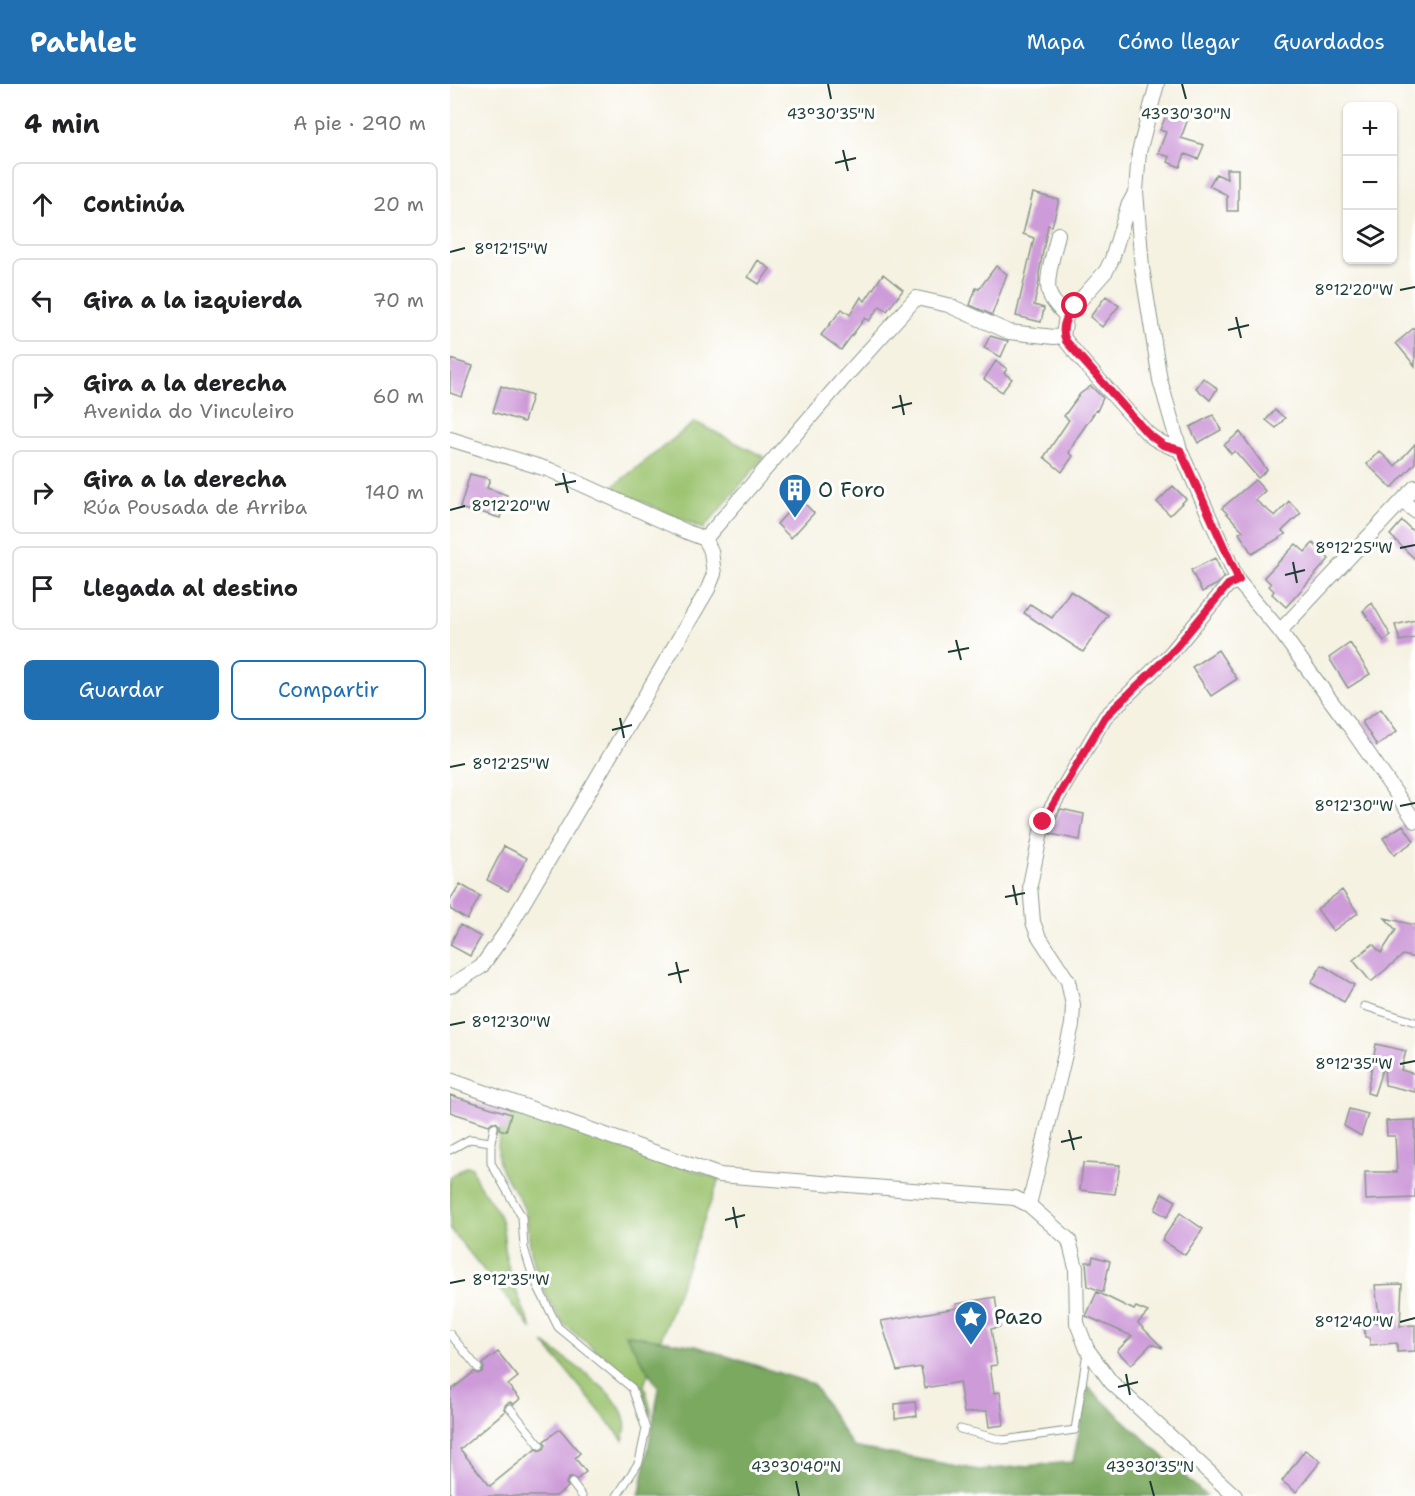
<!DOCTYPE html>
<html lang="es">
<head>
<meta charset="utf-8">
<style>
	body { margin:0; font-family:"Shantell Sans",sans-serif; background:#f2f2f2; color:#202124 }
	.controls { position:absolute; right:18px; top:18px; display:grid; overflow:hidden; border-radius:9px; box-shadow:0 2px 4px #0004 }
	.controls button { width:54px; height:54px; display:grid; place-items:center; padding:0; border:0; border-bottom:2px solid #e0e0e0; background:#fff; color:#202124; font:30px sans-serif }
	.stop { position:absolute; width:18px; height:18px; margin:-14px; border:4px solid #e11d48; border-radius:50%; background:#fff }
	.stop.end { background:#e11d48; border-color:#fff; box-shadow:0 2px 6px #0008 }
	.list { margin:0; padding:0; list-style:none }
	h2 { display:flex; justify-content:space-between; align-items:center; height:78px; margin:0; padding:0 24px; font-size:26px }
	h2 small { font-size:20px; font-weight:400; color:#757577 }
	.list li { display:grid; grid-template-columns:39px 1fr auto; gap:18px; align-items:center; box-sizing:border-box; height:84px; margin:0 12px 12px; padding:0 12px; border:2px solid #e0e0e0; border-radius:9px }
	.list b { display:block; font-size:22px; white-space:nowrap }
	.list p { margin:0; font-size:20px; white-space:nowrap; color:#757577 }
	.list em { font-size:20px; font-style:normal; color:#757577 }
	.actions { display:flex; gap:12px; padding:18px 24px }
	.actions a { flex:1; padding:14px 0; border:2px solid #1f6fb2; border-radius:9px; text-align:center; font-size:21px; color:#1f6fb2 }
	.actions .main { background:#1f6fb2; color:#fff }
	.icon { flex:none; width:33px; height:33px; fill:none; stroke:currentColor; stroke-width:2; stroke-linecap:round; stroke-linejoin:round }
	.map { position:relative; flex:none; width:965px; height:1412px; overflow:hidden }
	header { display:flex; align-items:center; gap:36px; box-sizing:border-box; height:84px; padding:0 30px; background:#1f6fb2; color:#fff }
	header strong { font-size:28px }
	nav { display:flex; gap:33px; margin-inline-start:auto; font-size:21px }
	main { display:flex }
	aside { flex:1; background:#fff }
	.map>svg:first-child { display:block }
	.green { fill:#9bc36e; stroke:#5d8051; stroke-width:1.5 }
	.forest { fill:#7ca961; stroke:#4e734a; stroke-width:1.5 }
	.building { fill:#ce9bd9 }
	.lines { fill:none; stroke-linecap:round; stroke-linejoin:round }
	.lane-casing { stroke:#8a988b; stroke-width:9 }
	.street-casing { stroke:#8a988b; stroke-width:16 }
	.lane { stroke:#fff; stroke-width:7 }
	.street { stroke:#fff; stroke-width:14 }
	.route { stroke:#e11d48; stroke-width:8 }
	.ticks { fill:none; stroke:#1f3d34; stroke-width:2 }
	.labels { text-anchor:middle; dominant-baseline:central; stroke-width:6; stroke-linejoin:round; paint-order:stroke }
	.poi-label { font-size:21px; fill:#1f3d34; stroke:#fff; text-anchor:start }
	.ticks-label { font-size:15px; text-anchor:middle; fill:#1f3d34; stroke:#fff; stroke-width:6; stroke-linejoin:round; paint-order:stroke }
</style>
</head>
<body>
<header>
<strong>Pathlet</strong>
<nav><a>Mapa</a><a>Cómo llegar</a><a>Guardados</a></nav>
</header>
<main>
<aside>
<h2>4 min<small>A pie · 290 m</small></h2>
<ul class="list">
<li><svg class="icon" aria-label="ahead" viewBox="0 0 24 24"><path d="M12 20V5M6 11l6-6 6 6"/></svg><div><b>Continúa</b></div><em>20 m</em></li>
<li><svg class="icon" aria-label="left" viewBox="0 0 24 24"><path d="M17 20v-9H6M10 6l-5 5 5 5"/></svg><div><b>Gira a la izquierda</b></div><em>70 m</em></li>
<li><svg class="icon" aria-label="right" viewBox="0 0 24 24"><path d="M7 20v-9h11M14 6l5 5-5 5"/></svg><div><b>Gira a la derecha</b><p>Avenida do Vinculeiro</p></div><em>60 m</em></li>
<li><svg class="icon" aria-label="right" viewBox="0 0 24 24"><path d="M7 20v-9h11M14 6l5 5-5 5"/></svg><div><b>Gira a la derecha</b><p>Rúa Pousada de Arriba</p></div><em>140 m</em></li>
<li><svg class="icon" aria-label="arrive" viewBox="0 0 24 24"><path d="M6 21V4h12l-3 4 3 4H6"/></svg><div><b>Llegada al destino</b></div></li>
</ul>
<div class="actions"><a class="main">Guardar</a><a>Compartir</a></div>
</aside>
<div class="map">
<svg width="965" height="1412" viewBox="0 0 965 1412">
	<rect width="100%" height="100%" fill="#fff"/>
	<filter id="ink" filterUnits="userSpaceOnUse"><feTurbulence type="fractalNoise" baseFrequency=".0167" numOctaves="2"/><feDisplacementMap in="SourceGraphic" scale="12" xChannelSelector="R" yChannelSelector="G"/><feConvolveMatrix kernelMatrix="1 2 1 2 8 2 1 2 1" color-interpolation-filters="sRGB"/></filter>
	<filter id="wash" filterUnits="userSpaceOnUse"><feTurbulence type="fractalNoise" baseFrequency=".008" numOctaves="4" result="noise"/><feDisplacementMap in="SourceGraphic" scale="24" xChannelSelector="R" yChannelSelector="G"/><feGaussianBlur stdDeviation="1.35" result="paint"/><feColorMatrix in="noise" values="0 0 0 0 0 0 0 0 0 0 0 0 0 0 0 0 0 1.4 0 .05"/><feComposite in="paint" operator="in"/></filter>
	<g filter="url(#wash)">
		<rect width="100%" height="100%" fill="#f5f2e2"/>
		<path class="green" d="M 245,338 L 314,373 L 253,445 L 161,404 Z
			M 63,1024 L 269,1095 L 194,1301 L 201,1326 L 201,1332 L 188,1303 L 180,1294 L 115,1241 C 99,1221 83,1186 80,1161 C 78,1145 78,1130 70,1116 C 63,1101 48,1089 48,1071 C 48,1063 48,1050 51,1043 C 55,1036 60,1031 63,1024 Z
			M 17,1082 L 22,1083 C 27,1107 44,1115 51,1136 C 55,1148 54,1161 56,1174 C 62,1199 72,1222 82,1245 L 0,1145 L 0,1093 Z
			M 94,1259 C 117,1277 170,1308 175,1337 C 177,1344 175,1349 173,1356 Z"/>
		<path class="forest" d="M 175,1250 L 246,1262 L 363,1300 L 403,1363 L 529,1386 L 623,1378 L 638,1303 L 756,1412 L 188,1412 L 190,1409 L 209,1305 Z"/>
		<g id="blocks">
			<path class="building" d="M 719,24 L 739,32 L 731,54 L 754,61 L 748,75 L 735,70 L 730,83 L 718,78 L 720,73 L 708,69 L 716,48 L 710,46 Z
				M 776,85 L 788,85 L 788,127 L 777,127 L 777,111 L 759,102 L 766,90 L 777,95 Z
				M 583,109 L 609,116 L 602,142 L 598,141 L 589,189 L 589,198 L 584,221 L 594,224 L 591,238 L 566,232 L 584,154 L 573,150 Z
				M 308,176 L 320,185 L 309,200 L 298,193 Z
				M 546,182 L 557,190 L 542,231 L 520,221 L 526,204 L 529,205 Z
				M 433,190 L 453,206 L 437,227 L 430,222 L 419,237 L 415,234 L 391,266 L 371,251 L 392,225 L 400,231 L 411,213 L 415,217 Z
				M 656,212 L 669,222 L 652,243 L 640,233 Z
				M 965,243 L 965,282 L 946,259 Z
				M 540,252 L 558,257 L 551,273 L 534,264 Z
				M 0,275 L 23,282 L 12,313 L 0,309 Z
				M 546,277 L 557,285 L 554,289 L 562,295 L 552,308 L 534,295 Z
				M 753,294 L 763,301 L 767,305 L 760,316 L 746,304 Z
				M 51,302 L 82,312 L 74,338 L 43,328 Z
				M 641,302 L 653,314 L 647,327 L 646,326 L 627,354 L 619,369 L 623,372 L 612,388 L 594,373 L 619,336 L 614,332 L 630,310 Z
				M 825,326 L 835,334 L 826,344 L 816,336 Z
				M 763,331 L 771,346 L 748,359 L 740,343 Z
				M 790,348 L 817,386 L 808,394 L 785,367 L 781,370 L 774,361 Z
				M 965,360 L 965,379 L 942,404 L 917,380 L 929,367 L 945,382 Z
				M 20,390 L 40,395 L 37,404 L 57,411 L 50,434 L 30,428 L 29,430 L 10,424 Z
				M 805,396 L 815,407 L 805,416 L 825,432 L 839,417 L 851,429 L 832,447 L 836,450 L 802,470 L 789,449 L 793,447 L 772,424 Z
				M 723,402 L 736,415 L 720,431 L 707,418 Z
				M 350,415 L 364,429 L 341,454 L 327,440 Z
				M 952,437 L 965,449 L 965,475 L 940,451 Z
				M 863,459 L 879,475 L 836,523 L 822,510 L 824,507 L 819,502 L 821,500 L 814,493 L 846,460 L 855,468 Z
				M 765,474 L 774,493 L 766,501 L 752,508 L 741,486 Z
				M 620,507 L 658,531 L 633,568 L 574,529 L 580,520 L 602,534 Z
				M 922,519 L 941,552 L 934,557 L 913,527 Z
				M 965,536 L 965,554 L 950,557 L 945,541 Z
				M 900,559 L 920,590 L 898,604 L 879,574 Z
				M 768,566 L 787,595 L 761,612 L 742,583 Z
				M 931,625 L 947,647 L 927,662 L 912,638 Z
				M 611,725 L 634,730 L 630,756 L 600,750 L 602,741 Z
				M 953,741 L 964,757 L 944,771 L 933,754 Z
				M 54,762 L 77,774 L 58,807 L 37,796 Z
				M 10,800 L 30,812 L 17,836 L 0,825 L 0,816 Z
				M 892,806 L 908,829 L 883,847 L 867,825 Z
				M 935,834 L 965,841 L 965,874 L 953,871 L 921,898 L 903,876 L 923,860 L 931,869 L 946,846 Z
				M 10,841 L 31,853 L 20,872 L 0,861 Z
				M 872,881 L 904,901 L 894,918 L 861,899 Z
				M 926,960 L 956,967 L 951,986 L 965,990 L 965,1008 L 935,1001 L 934,980 L 924,1011 L 917,1009 Z
				M 0,1011 L 61,1030 L 56,1047 L 49,1045 L 49,1041 L 46,1038 L 42,1038 L 39,1041 L 0,1028 Z
				M 899,1025 L 918,1030 L 911,1052 L 894,1042 Z
				M 965,1036 L 965,1114 L 916,1116 L 915,1088 L 947,1088 L 945,1052 L 937,1052 L 936,1037 Z
				M 633,1079 L 670,1081 L 665,1110 L 630,1106 Z
				M 712,1109 L 726,1117 L 717,1133 L 705,1126 Z
				M 730,1129 L 753,1145 L 735,1171 L 712,1156 Z
				M 643,1172 L 660,1177 L 653,1208 L 638,1202 L 636,1178 L 642,1178 Z
				M 952,1200 L 950,1242 L 965,1241 L 965,1267 L 947,1268 L 947,1259 L 920,1261 L 920,1254 L 915,1253 L 914,1237 L 930,1239 L 925,1201 Z
				M 647,1208 L 684,1226 L 686,1223 L 698,1228 L 688,1239 L 713,1264 L 701,1260 L 681,1281 L 667,1267 L 682,1252 L 636,1232 Z
				M 545,1213 L 550,1243 L 541,1245 L 547,1281 L 540,1282 L 544,1309 L 550,1308 L 554,1341 L 539,1343 L 537,1327 L 514,1329 L 509,1298 L 475,1304 L 471,1283 L 447,1287 L 431,1237 L 507,1224 L 506,1220 Z
				M 48,1268 L 68,1293 L 58,1301 L 70,1315 L 64,1320 L 60,1318 L 56,1320 L 54,1324 L 55,1327 L 10,1365 L 40,1402 L 86,1365 L 90,1367 L 94,1365 L 96,1361 L 94,1357 L 110,1345 L 130,1369 L 125,1374 L 136,1388 L 126,1396 L 122,1393 L 118,1395 L 116,1399 L 118,1403 L 106,1412 L 0,1412 L 0,1307 L 24,1288 L 28,1290 L 32,1288 L 34,1284 L 32,1280 Z
				M 465,1318 L 467,1332 L 445,1335 L 445,1320 Z
				M 855,1366 L 871,1377 L 846,1408 L 832,1397 Z"/>
		</g>
	</g>
	<g filter="url(#ink)">
		<use href="#blocks" fill-opacity="0" stroke="#8a988b" stroke-width="1.5"/>
		<g class="lines">
			<g class="lane-casing">
				<path id="lane" d="M 914,922 L 965,938
					M 44,1043 L 41,1058 L 41,1079 L 72,1133 L 74,1164 L 83,1193 L 108,1243 L 182,1304 L 196,1345 L 189,1378 L 167,1412
					M 0,1066 L 20,1055 L 41,1058
					M 0,1250 L 28,1284
					M 60,1324 L 90,1361
					M 510,1345 L 553,1356 L 625,1346 L 637,1268
					M 122,1399 L 132,1412"/>
			</g>
			<g class="street-casing">
				<path id="street" d="M 707,0 L 689,68 L 686,107 L 692,184 L 710,296 L 730,366 L 788,497 L 830,547 L 900,643 L 965,737
					M 685,109 L 678,122 L 662,175 L 656,187 L 616,232 L 613,252 L 616,257 L 635,280 L 697,349 C 707,358 717,362 730,366
					M 608,150 C 605,166 595,193 599,208 C 601,217 610,225 616,232
					M 0,355 L 100,386 L 237,448 L 255,455 L 261,467 L 264,490 L 258,505 L 58,845 L 31,883 L 0,902
					M 952,417 L 965,427
					M 255,455 L 394,294 L 466,214 L 498,221 L 559,248 L 604,253 L 613,252
					M 830,547 L 965,403
					M 0,996 L 269,1091 L 565,1114 L 579,1121 L 619,1156 L 626,1184 L 627,1239 L 637,1265 L 661,1298 L 785,1412
					M 579,1121 L 622,941 L 623,921 L 618,897 L 588,851 L 583,838 L 580,801 L 593,738 L 655,633 L 721,569 L 778,501 L 788,497"/>
			</g>
			<use href="#lane" class="lane"/>
			<use href="#street" class="street"/>
		</g>
	</g>
	<g class="lines" filter="url(#ink)">
		<path class="route" d="M 593,738 L 655,633 L 721,569 L 778,501 L 789,496 L 730,366 L 713,361 L 697,349 L 616,257 C 610,244 616,232 625,222"/>
	</g>
	<path class="ticks" d="M 378,0 L 381,15M 732,0 L 736,15M 393,66 L 398,87M 385,79 L 406,74M 0,168 L 15,164M 950,206 L 965,203M 786,233 L 791,254M 778,246 L 799,241M 450,311 L 454,331M 442,324 L 462,319M 113,389 L 118,409M 105,401 L 126,397M 0,426 L 15,422M 950,464 L 965,461M 843,478 L 847,499M 835,491 L 855,486M 506,556 L 511,576M 498,568 L 519,564M 170,634 L 174,654M 162,646 L 182,641M 0,683 L 15,680M 950,722 L 965,719M 563,801 L 567,821M 555,813 L 575,809M 226,878 L 231,899M 218,891 L 239,886M 0,941 L 15,938M 950,980 L 965,977M 619,1046 L 624,1066M 611,1058 L 632,1053M 283,1123 L 287,1144M 275,1136 L 295,1131M 0,1199 L 15,1196M 950,1238 L 965,1234M 676,1290 L 680,1311M 668,1303 L 688,1298M 346,1397 L 349,1412M 700,1397 L 704,1412"/>
	<defs>
		<g id="building-pin" transform="scale(1.725)"><path d="M0 17L-7.5 6A9.5 9.5 0 1 1 7.5 6Z" fill="#1f6fb2" stroke="#fff"/><path d="M-4-6H4V6H1V3H-1V6H-4ZM-2.5-4.3h1.7v1.8h-1.7ZM.8-4.3h1.7v1.8H.8ZM-2.5-1h1.7V.8h-1.7ZM.8-1h1.7V.8H.8Z" fill="#fff"/></g>
		<g id="sight-pin" transform="scale(1.725)"><path d="M0 17L-7.5 6A9.5 9.5 0 1 1 7.5 6Z" fill="#1f6fb2" stroke="#fff"/><path d="M0-6L1.8-2.2L6-1.7L2.9 1.2L3.7 5.4L0 3.3L-3.7 5.4L-2.9 1.2L-6-1.7L-1.8-2.2Z" fill="#fff"/></g>
	</defs>
	<g fill-rule="evenodd">
		<use href="#building-pin" x="345" y="406"/>
		<use href="#sight-pin" x="521" y="1233"/>
	</g>
	<g class="labels">
		<g class="poi-label">
			<text x="368" y="406">O Foro</text>
			<text x="544" y="1233">Pazo</text>
		</g>
	</g>
	<g class="ticks-label">
		<text x="381" y="35">43°30'35"N</text>
		<text x="736" y="35">43°30'30"N</text>
		<text x="61" y="170">8°12'15"W</text>
		<text x="904" y="211">8°12'20"W</text>
		<text x="61" y="427">8°12'20"W</text>
		<text x="904" y="469">8°12'25"W</text>
		<text x="61" y="685">8°12'25"W</text>
		<text x="904" y="727">8°12'30"W</text>
		<text x="61" y="943">8°12'30"W</text>
		<text x="904" y="985">8°12'35"W</text>
		<text x="61" y="1201">8°12'35"W</text>
		<text x="904" y="1243">8°12'40"W</text>
		<text x="346" y="1388">43°30'40"N</text>
		<text x="700" y="1388">43°30'35"N</text>
	</g>
</svg>
<div class="controls">
<button>+</button>
<button>−</button>
<button><svg class="icon" aria-label="layers" viewBox="0 0 24 24"><path d="M12 4l9 5-9 5-9-5zM3 14l9 5 9-5"/></svg></button>
</div>
<div class="stop" style="left:625px;top:222px"></div>
<div class="stop end" style="left:593px;top:738px"></div>
</div>
</main>
</body>
</html>
